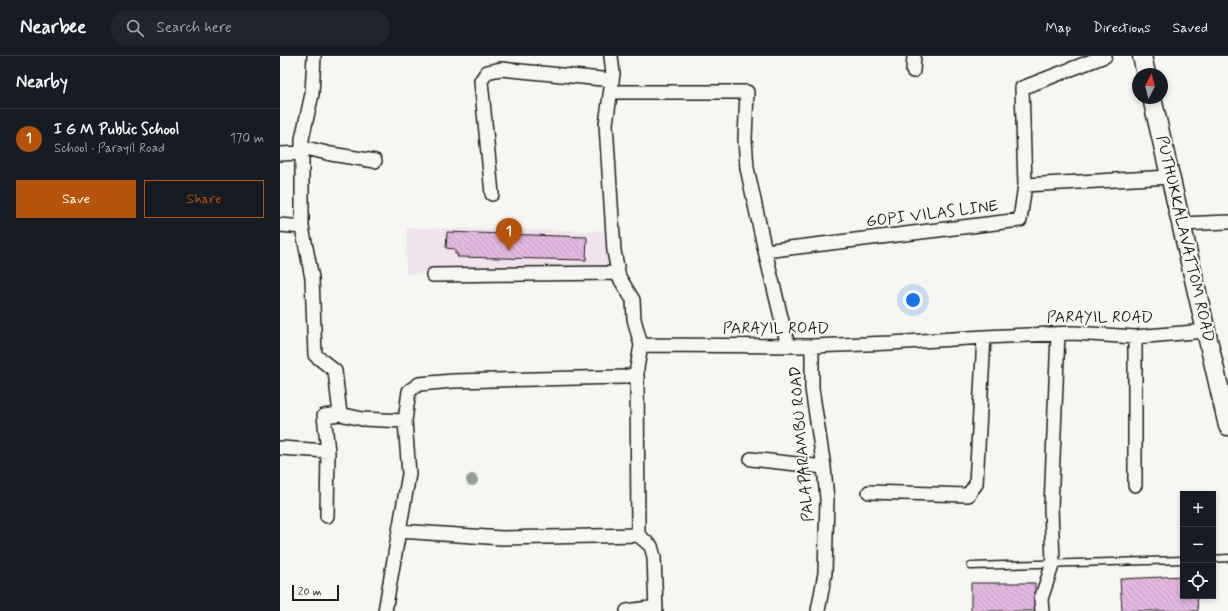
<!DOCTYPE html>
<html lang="en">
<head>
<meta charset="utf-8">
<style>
	body { margin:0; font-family:Mynerve,sans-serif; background:#20242c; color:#f1f3f6 }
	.controls { position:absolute; right:12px; bottom:12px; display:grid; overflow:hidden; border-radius:0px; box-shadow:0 2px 6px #0003 }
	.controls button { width:36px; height:36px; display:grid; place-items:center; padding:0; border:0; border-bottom:1px solid #363941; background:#171b24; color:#f1f3f6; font:20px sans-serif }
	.compass { position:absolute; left:852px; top:12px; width:36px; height:36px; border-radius:50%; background:#171b24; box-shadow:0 2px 6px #0003; rotate:7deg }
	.scale { position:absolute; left:12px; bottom:10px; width:47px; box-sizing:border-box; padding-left:4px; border:2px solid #1c1c1c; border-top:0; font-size:11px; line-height:14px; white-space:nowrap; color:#1c1c1c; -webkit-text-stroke:3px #f6f6f2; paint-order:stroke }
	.you { position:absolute; left:633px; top:244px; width:14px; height:14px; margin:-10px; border:3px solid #fff; border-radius:50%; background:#1a73e8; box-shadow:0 0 0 6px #1a73e833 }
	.badge { display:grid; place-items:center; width:26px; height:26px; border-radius:50%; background:#b45309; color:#fff; font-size:13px; font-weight:700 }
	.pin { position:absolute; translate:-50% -33px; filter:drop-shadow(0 1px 2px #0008) }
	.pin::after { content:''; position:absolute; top:21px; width:14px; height:12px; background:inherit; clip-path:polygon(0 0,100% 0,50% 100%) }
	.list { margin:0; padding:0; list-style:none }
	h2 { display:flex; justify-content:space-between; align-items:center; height:52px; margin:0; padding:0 16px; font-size:17px }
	h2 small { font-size:13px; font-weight:400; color:#9ea1a6 }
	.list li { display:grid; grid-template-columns:26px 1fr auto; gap:12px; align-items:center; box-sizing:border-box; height:60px; padding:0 16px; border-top:1px solid #363941 }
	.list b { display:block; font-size:15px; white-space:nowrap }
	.list p { margin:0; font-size:13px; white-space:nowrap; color:#9ea1a6 }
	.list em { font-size:13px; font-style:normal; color:#9ea1a6 }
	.actions { display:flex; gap:8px; padding:12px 16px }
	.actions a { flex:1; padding:9px 0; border:1px solid #b45309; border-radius:0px; text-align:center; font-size:14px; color:#b45309 }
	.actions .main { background:#b45309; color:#fff }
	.icon { flex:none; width:22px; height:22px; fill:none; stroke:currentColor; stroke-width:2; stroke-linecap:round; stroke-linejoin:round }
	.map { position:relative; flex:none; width:948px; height:555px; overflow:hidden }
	header { display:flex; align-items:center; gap:24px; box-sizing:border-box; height:56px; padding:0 20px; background:#171b24; border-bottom:1px solid #363941 }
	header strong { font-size:19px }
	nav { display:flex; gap:22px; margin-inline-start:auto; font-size:14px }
	.search { width:280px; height:36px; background:#20242c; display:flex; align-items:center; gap:10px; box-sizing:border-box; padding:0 14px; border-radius:22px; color:#9ea1a6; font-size:15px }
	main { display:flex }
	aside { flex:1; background:#171b24 }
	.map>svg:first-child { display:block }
	.built { fill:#f0e3ec }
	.building { fill:url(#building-back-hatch); stroke:#1c1c1c }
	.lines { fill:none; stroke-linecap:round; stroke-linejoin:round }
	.lane-casing { stroke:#1c1c1c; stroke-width:9 }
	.street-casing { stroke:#1c1c1c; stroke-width:16 }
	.secondary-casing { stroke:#1c1c1c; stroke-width:21 }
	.lane { stroke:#f6f6f2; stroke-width:6 }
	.street { stroke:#f6f6f2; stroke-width:13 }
	.secondary { stroke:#f6f6f2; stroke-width:18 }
	.tree { fill:#94a096 }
	.labels { text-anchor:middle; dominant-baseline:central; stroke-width:4; stroke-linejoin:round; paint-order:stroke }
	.street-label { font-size:16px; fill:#1c1c1c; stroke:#f6f6f2 }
</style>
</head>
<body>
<header>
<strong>Nearbee</strong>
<div class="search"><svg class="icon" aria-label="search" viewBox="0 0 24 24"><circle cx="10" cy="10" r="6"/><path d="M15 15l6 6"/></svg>Search here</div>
<nav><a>Map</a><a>Directions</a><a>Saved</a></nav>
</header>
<main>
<aside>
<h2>Nearby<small></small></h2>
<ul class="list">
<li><span class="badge">1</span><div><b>I G M Public School</b><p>School · Parayil Road</p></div><em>170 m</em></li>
</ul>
<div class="actions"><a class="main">Save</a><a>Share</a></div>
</aside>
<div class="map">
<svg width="948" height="555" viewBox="0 0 948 555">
	<defs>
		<pattern id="building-back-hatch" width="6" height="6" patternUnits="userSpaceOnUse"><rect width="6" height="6" fill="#e2b8df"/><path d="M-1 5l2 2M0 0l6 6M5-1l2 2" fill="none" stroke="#c19ebf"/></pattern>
	</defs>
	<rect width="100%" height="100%" fill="#f6f6f2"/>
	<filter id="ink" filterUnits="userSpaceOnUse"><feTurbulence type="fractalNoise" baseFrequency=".025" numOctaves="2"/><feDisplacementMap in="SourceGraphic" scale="8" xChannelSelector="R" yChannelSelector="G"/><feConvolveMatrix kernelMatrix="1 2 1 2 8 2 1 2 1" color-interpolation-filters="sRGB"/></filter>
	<g filter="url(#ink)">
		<path class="built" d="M 127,172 L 330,175 L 333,215 L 126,218 Z"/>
		<path class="building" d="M 167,176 L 307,181 L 306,204 L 177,201 L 178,198 L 175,198 L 175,193 L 166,192 Z
			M 903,520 L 903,540 L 917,540 L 918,555 L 842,555 L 840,523 Z
			M 691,527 L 755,527 L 755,555 L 691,555 Z"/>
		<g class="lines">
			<g class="lane-casing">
				<path id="lane" d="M 933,503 L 948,502
					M 691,510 L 903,504"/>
			</g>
			<g class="street-casing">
				<path id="street" d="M 331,0 L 333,18 L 326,68 L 334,195 L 339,221 L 353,244 L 354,263 L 361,289 L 532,290 L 611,287 L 704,281 L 794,277 L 855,281 L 926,275
					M 633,15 L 634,0
					M 331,36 L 467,36 L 465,83 L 467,112 L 485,195
					M 22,91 L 51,98 L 95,105
					M 0,98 L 22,97
					M 745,129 L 742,32 L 825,0
					M 212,138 L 201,25 L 207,16 L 221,13 L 332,24
					M 901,168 L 948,166
					M 0,169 L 22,171
					M 153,219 L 338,217
					M 855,281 L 855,429
					M 508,290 L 485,195 L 740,164 L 745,129 L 890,121
					M 532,290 L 532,333 L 544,411 L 547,443 L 545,517 L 538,555
					M 357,311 L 358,479 L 371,490 L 374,501 L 376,555
					M 60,358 L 82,363 L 125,365
					M 0,392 L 48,395 L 44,360 L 60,358 L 55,315 L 35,299 L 32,222 L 22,171 L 22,83 L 32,38 L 34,0
					M 471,403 L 544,411
					M 589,436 L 688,439 L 696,428 L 704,281
					M 47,460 L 48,395
					M 119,475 L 222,482 L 358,479
					M 105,555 L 129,418 L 125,365 L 129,335 L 139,328 L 173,325 L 343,321 L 356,318 L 361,289
					M 347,555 L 376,551
					M 762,555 L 761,543 L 773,507 L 771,451 L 778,278"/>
			</g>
			<g class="secondary-casing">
				<path id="secondary" d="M 862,0 L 866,18
					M 872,42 L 948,370"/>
			</g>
			<use href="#lane" class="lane"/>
			<use href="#street" class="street"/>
			<use href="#secondary" class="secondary"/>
		</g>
		<circle class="tree" cx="192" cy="424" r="6"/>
	</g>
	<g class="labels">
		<g class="street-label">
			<text transform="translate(652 158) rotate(-7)">GOPI VILAS LINE</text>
			<text transform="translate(905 183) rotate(77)">PUTHUKKALAVATTOM ROAD</text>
			<text x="820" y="261">PARAYIL ROAD</text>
			<text x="496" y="272">PARAYIL ROAD</text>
			<text transform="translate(522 388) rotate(-95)">PALAPARAMBU ROAD</text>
		</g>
	</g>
</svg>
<div class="controls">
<button>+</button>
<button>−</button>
<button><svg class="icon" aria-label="locate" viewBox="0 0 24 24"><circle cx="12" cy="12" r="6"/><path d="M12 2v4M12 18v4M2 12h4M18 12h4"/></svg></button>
</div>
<svg class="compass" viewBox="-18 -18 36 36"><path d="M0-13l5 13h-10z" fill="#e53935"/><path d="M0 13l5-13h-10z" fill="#9ea1a6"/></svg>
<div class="scale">20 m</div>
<div class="you"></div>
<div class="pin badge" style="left:229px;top:195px">1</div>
</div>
</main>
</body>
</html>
